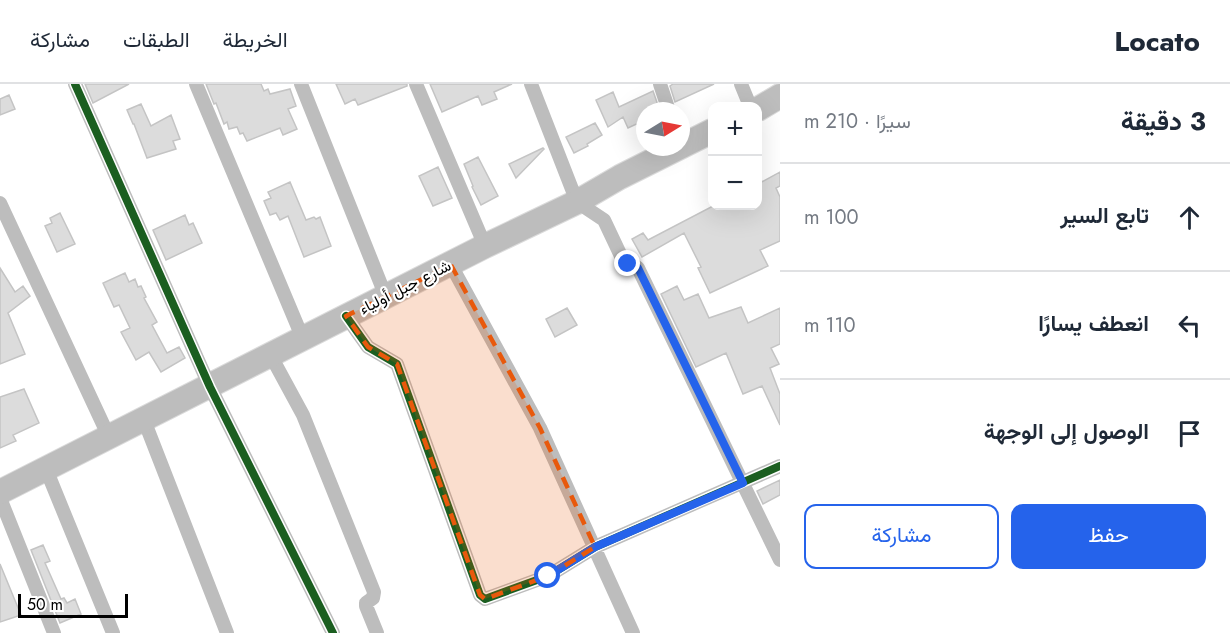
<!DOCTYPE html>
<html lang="ar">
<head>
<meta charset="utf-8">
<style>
	body { margin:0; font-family:Jost,Vazirmatn,sans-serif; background:#f6f6f7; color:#1f2937; direction:rtl }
	.controls { position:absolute; right:18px; top:18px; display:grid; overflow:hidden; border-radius:12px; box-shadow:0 6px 24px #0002 }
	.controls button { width:54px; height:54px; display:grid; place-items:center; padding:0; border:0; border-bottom:2px solid #e0e1e3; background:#fff; color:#1f2937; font:30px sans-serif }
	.compass { position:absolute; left:636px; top:18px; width:54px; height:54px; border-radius:50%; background:#fff; box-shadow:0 6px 24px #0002; rotate:80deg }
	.scale { position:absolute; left:18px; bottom:15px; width:110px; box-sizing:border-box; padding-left:6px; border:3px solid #000; border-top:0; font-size:16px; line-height:21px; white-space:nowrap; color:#000; -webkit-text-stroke:4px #fff; paint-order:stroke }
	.stop { position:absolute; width:18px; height:18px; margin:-14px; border:4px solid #2563eb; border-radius:50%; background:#fff }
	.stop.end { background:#2563eb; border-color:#fff; box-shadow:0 2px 6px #0008 }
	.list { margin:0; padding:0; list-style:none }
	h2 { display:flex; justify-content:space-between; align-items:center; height:78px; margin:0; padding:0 24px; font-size:26px }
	h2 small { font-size:20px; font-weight:400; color:#747a83 }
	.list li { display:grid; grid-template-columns:39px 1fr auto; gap:18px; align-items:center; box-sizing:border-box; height:108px; padding:0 24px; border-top:2px solid #e0e1e3 }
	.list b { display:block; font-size:22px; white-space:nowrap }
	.list em { font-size:20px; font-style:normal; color:#747a83 }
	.actions { display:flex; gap:12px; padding:18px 24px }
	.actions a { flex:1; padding:14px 0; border:2px solid #2563eb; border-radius:12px; text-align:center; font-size:21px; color:#2563eb }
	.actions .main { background:#2563eb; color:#fff }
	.icon { flex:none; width:33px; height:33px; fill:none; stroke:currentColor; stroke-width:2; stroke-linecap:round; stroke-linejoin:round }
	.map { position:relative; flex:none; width:780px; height:549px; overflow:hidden; direction:ltr }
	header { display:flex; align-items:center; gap:36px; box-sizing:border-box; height:84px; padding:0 30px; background:#fff; border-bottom:2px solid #e0e1e3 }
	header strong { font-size:28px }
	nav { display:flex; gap:33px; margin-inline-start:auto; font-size:21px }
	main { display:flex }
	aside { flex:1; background:#fff }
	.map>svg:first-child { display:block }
	.building { fill:#dcdcdc; stroke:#c4c4c4; stroke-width:1.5 }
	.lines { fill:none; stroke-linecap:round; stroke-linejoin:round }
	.highway-casing { stroke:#dbdbdb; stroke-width:26 }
	.street { stroke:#bdbdbd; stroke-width:14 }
	.highway { stroke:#bdbdbd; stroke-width:24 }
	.cycleway-casing { stroke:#fff; stroke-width:11 }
	.cycleway { stroke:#1b5e20; stroke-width:8 }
	.route { stroke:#2563eb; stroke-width:8 }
	.marked { fill:#e8590c; fill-opacity:0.2; stroke:#e8590c; stroke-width:4.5; stroke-dasharray:12 8; stroke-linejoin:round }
	.labels { text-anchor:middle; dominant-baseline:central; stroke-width:4.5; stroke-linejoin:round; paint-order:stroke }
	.street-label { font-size:16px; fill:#000; stroke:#fff }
</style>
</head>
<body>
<header>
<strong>Locato</strong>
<nav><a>الخريطة</a><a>الطبقات</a><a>مشاركة</a></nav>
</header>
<main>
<aside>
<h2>3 دقيقة<small>سيرًا · 210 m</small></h2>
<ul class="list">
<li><svg class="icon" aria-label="ahead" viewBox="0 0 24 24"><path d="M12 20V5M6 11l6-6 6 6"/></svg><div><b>تابع السير</b></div><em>100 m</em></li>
<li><svg class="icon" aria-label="left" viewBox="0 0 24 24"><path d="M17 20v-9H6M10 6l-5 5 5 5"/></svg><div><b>انعطف يسارًا</b></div><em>110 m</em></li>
<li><svg class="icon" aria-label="arrive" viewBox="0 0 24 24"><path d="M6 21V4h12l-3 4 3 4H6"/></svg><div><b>الوصول إلى الوجهة</b></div></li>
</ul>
<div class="actions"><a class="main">حفظ</a><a>مشاركة</a></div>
</aside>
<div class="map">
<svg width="780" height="549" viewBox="0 0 780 549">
	<rect width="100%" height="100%" fill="#fff"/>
	<path class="building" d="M 85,0 L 129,0 L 93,19 Z
		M 206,0 L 261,0 L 264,7 L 268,5 L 270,10 L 290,5 L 296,22 L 288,25 L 297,45 L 283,51 L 280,44 L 247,57 L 243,49 L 240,50 L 237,43 L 229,45 L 227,38 L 224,40 L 216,19 L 214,20 Z
		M 336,0 L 407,0 L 407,2 L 358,21 L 355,15 L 345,20 Z
		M 430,0 L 512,0 L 494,8 L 497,15 L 482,21 L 478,12 L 442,28 Z
		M 673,0 L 714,0 L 675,18 L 670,2 Z
		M 653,7 L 660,27 L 645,27 L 645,36 L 628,44 L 623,33 L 608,43 L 596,16 L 613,8 L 619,23 Z
		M 9,11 L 15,25 L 0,31 L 0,15 Z
		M 141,20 L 151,42 L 171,31 L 180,55 L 173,57 L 176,65 L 147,74 L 134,40 L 133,40 L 127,26 Z
		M 595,39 L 602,51 L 587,60 L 588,62 L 574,69 L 566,53 Z
		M 543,64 L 544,65 L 516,94 L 509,80 Z
		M 478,73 L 498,112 L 481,121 L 472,103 L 473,102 L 464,80 Z
		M 438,83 L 452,114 L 433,122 L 419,92 Z
		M 780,88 L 780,102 L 776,104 L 780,113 L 780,157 L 760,166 L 768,182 L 710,209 L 698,184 L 701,183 L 684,149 L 642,173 L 632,155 L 643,149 L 648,156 L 713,122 L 758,122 L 758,100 Z
		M 290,98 L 306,136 L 314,133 L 316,135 L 320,133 L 331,162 L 304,173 L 288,132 L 280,136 L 276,129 L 270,131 L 264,117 L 271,114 L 268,108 Z
		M 60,129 L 75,160 L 57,168 L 45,142 L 52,139 L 50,134 Z
		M 185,131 L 189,141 L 193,139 L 202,159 L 166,176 L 153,146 Z
		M 0,184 L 15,208 L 23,202 L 30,212 L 8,229 L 25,270 L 0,280 Z
		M 125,189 L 129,198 L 135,195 L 138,203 L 141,202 L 146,213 L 144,214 L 157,238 L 152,241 L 167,269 L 179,263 L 185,274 L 161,288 L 149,268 L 136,276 L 121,248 L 130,244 L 119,221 L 114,223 L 103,199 Z
		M 677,202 L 684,216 L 698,210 L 709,234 L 741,223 L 748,239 L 780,224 L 780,260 L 771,264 L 779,280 L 770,284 L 780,310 L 780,341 L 762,302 L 743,310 L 726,269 L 696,283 L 661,210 Z
		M 567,224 L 577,241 L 555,253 L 546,235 Z
		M 24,305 L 39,339 L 13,351 L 16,357 L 0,364 L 0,313 Z
		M 780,396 L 780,411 L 763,420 L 757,407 Z
		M 43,461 L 50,477 L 45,479 L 61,515 L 64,514 L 67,519 L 75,515 L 81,530 L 60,539 L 31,466 Z
		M 0,480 L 21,531 L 0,538 Z"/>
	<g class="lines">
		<g class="highway-casing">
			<path id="highway" d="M 758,25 L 780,12
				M 0,408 L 485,162 L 577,118 L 620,93 L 712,47"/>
		</g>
		<path class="street" d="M 75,0 L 210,303 L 333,549
			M 196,0 L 303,255
			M 301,0 L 386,213
			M 416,0 L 485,162
			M 531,0 L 577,118 L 604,136 L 621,172 L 628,180 L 634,181 L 638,184 L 780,476
			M 660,0 L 669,27
			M 741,0 L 750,22
			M 0,119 L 109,353
			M 451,181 L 540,344 L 633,549
			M 346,232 L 368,263 L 397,280 L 480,511 L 485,515 L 548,492 L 595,463 L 780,382
			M 271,272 L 303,331 L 374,508 L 373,514 L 366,519 L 366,522 L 377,549
			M 144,336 L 227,549
			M 46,385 L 113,549
			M 0,414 L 54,549"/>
		<use href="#highway" class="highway"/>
		<g class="cycleway-casing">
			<path id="cycleway" d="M 75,0 L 210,303 L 333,549
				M 346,232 L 368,263 L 397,280 L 480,511 L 485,515 L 548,492 L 595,463 L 780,382"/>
		</g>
		<use href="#cycleway" class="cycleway"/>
	</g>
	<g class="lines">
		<path class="route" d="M 548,492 L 595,463 L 743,399 L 638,184 L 634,181 L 628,180"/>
	</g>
	<path class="marked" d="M 451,181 L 540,344 L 595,463 L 548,492 L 485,515 L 480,511 L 397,280 L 368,263 L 346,232 Z"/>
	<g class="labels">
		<g class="street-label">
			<text transform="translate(405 203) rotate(-27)">شارع جبل أولياء</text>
		</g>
	</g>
</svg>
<div class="controls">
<button>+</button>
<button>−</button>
</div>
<svg class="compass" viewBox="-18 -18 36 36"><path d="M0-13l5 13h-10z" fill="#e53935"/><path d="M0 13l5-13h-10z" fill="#747a83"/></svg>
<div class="scale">50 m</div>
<div class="stop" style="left:548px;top:492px"></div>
<div class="stop end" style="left:628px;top:180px"></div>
</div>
</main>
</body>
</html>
